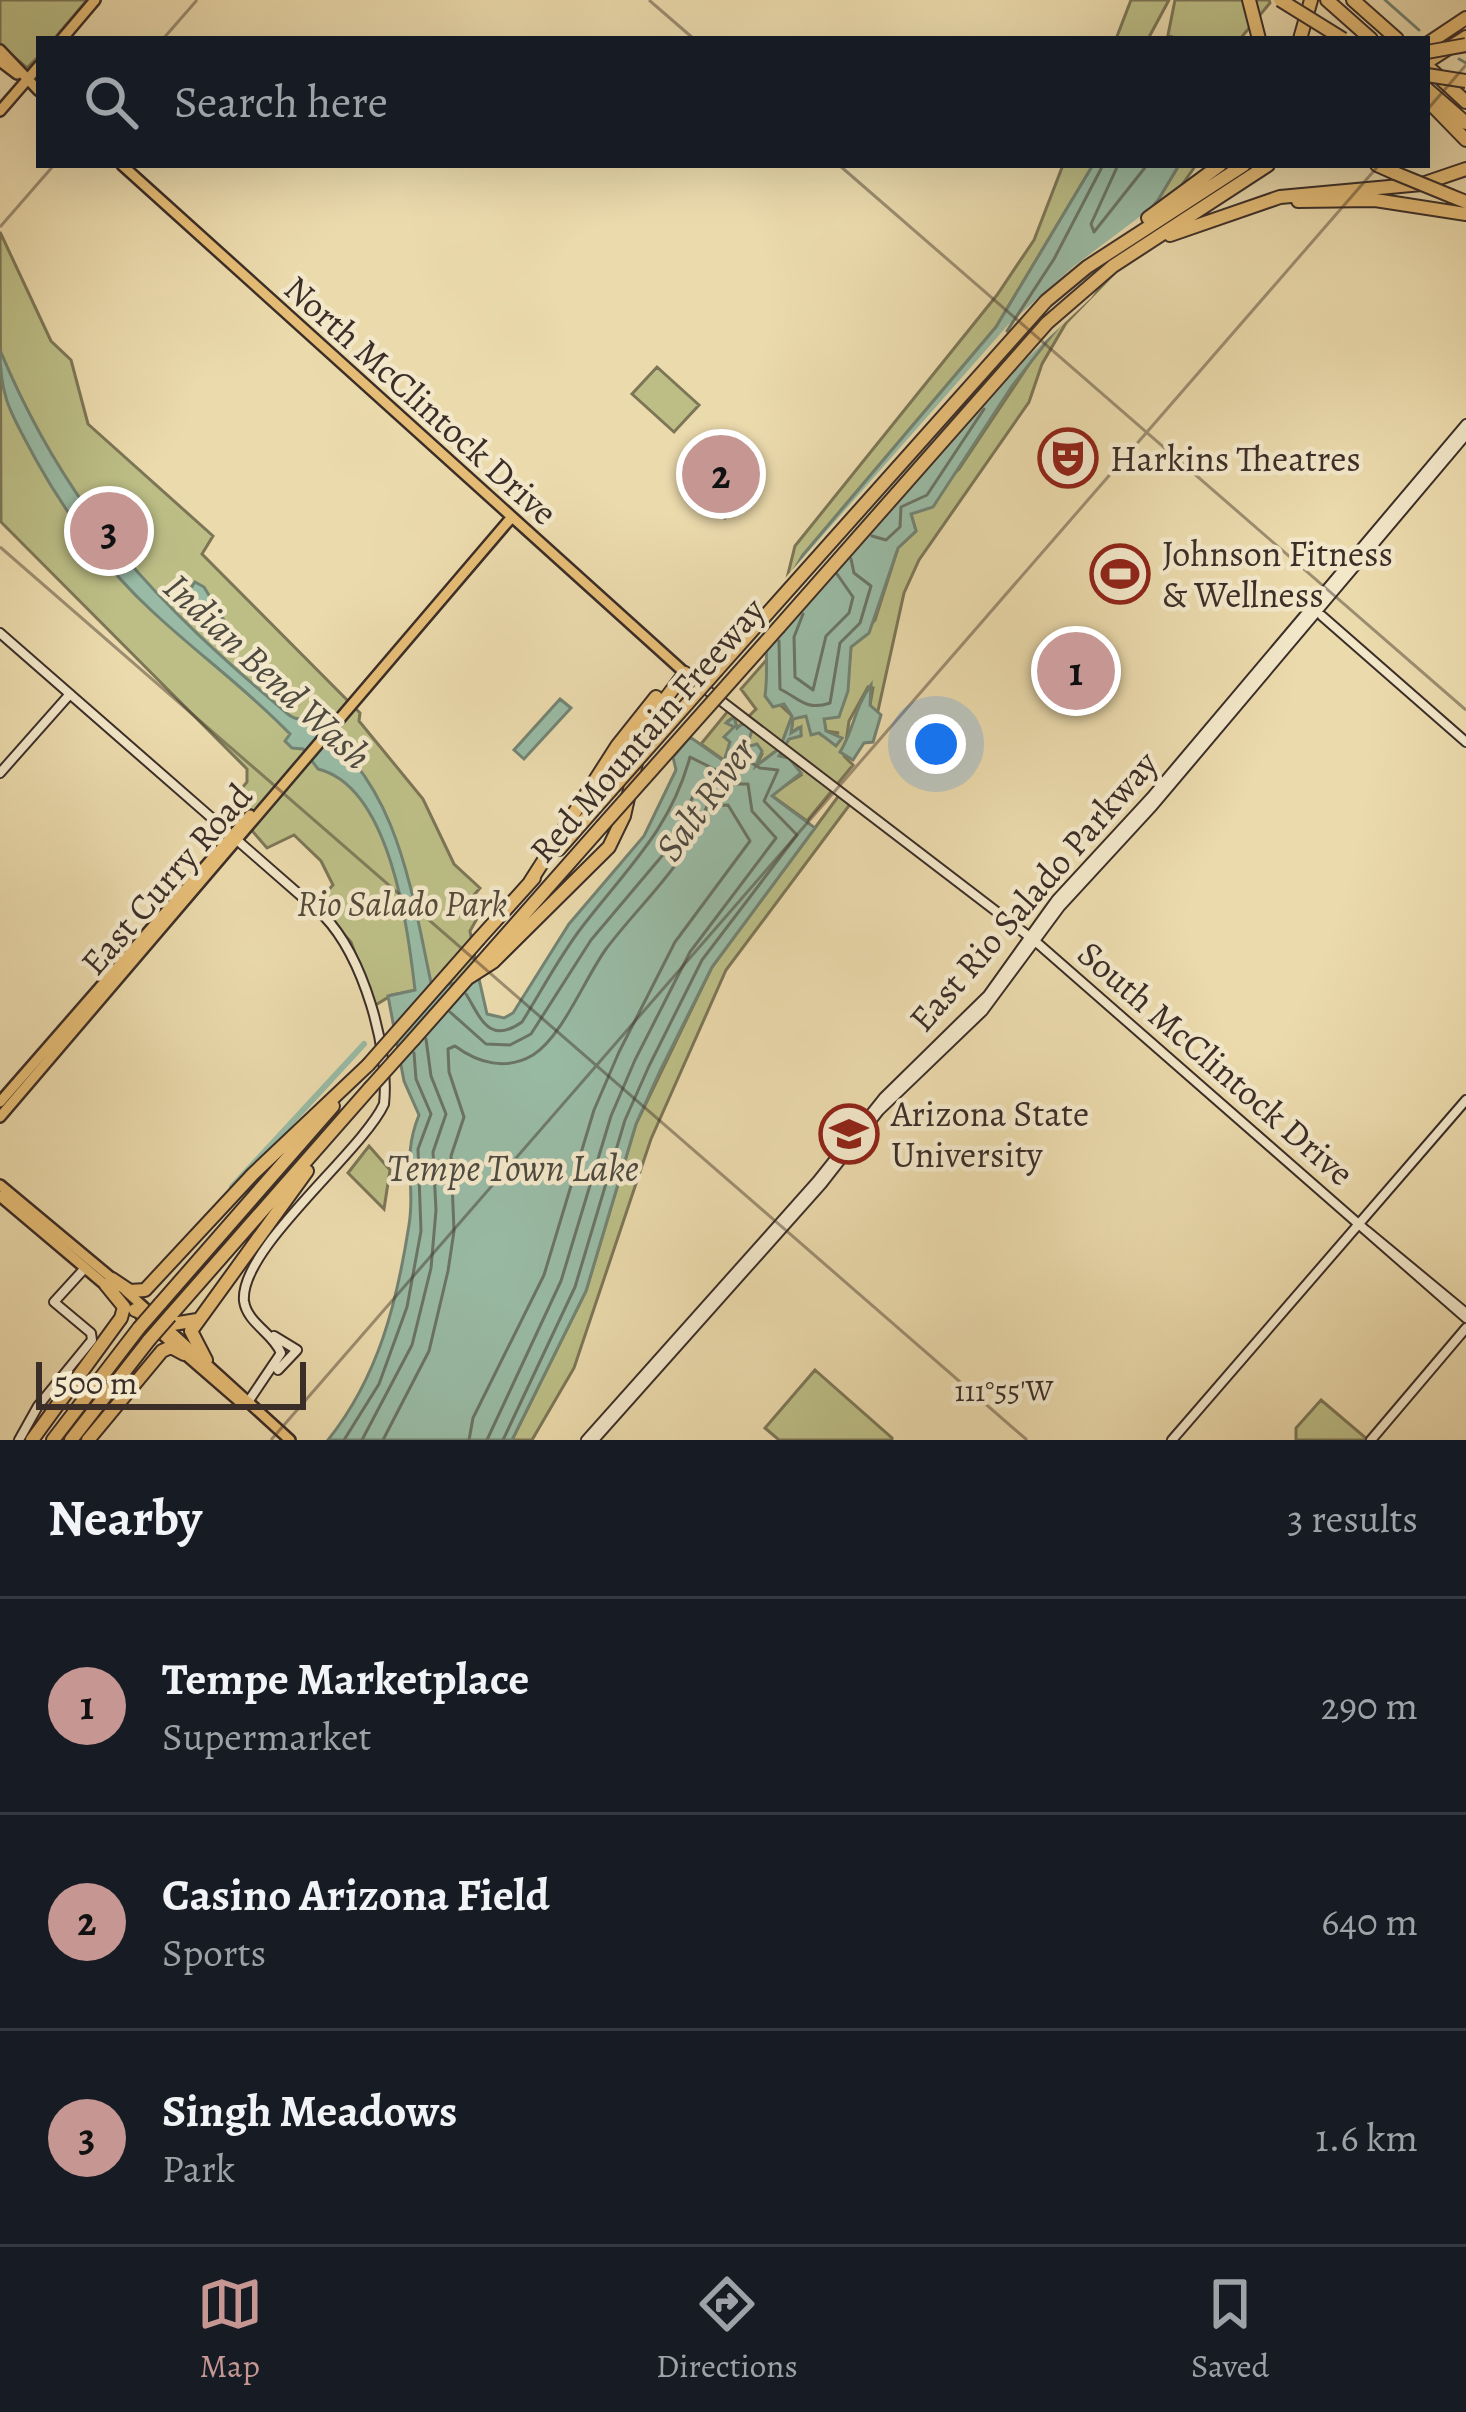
<!DOCTYPE html>
<html lang="en">
<head>
<meta charset="utf-8">
<style>
	body { margin:0; font-family:Alegreya,serif; background:#20242c; color:#f1f3f6 }
	.scale { position:absolute; left:36px; bottom:30px; width:270px; box-sizing:border-box; padding-left:12px; border:6px solid #3b2e28; border-top:0; font-size:33px; line-height:42px; white-space:nowrap; color:#3b2e28; -webkit-text-stroke:9px #f2e7c9; paint-order:stroke }
	.you { position:absolute; left:936px; top:744px; width:42px; height:42px; margin:-30px; border:9px solid #fff; border-radius:50%; background:#1a73e8; box-shadow:0 0 0 18px #1a73e833 }
	.badge { display:grid; place-items:center; width:78px; height:78px; border-radius:50%; background:#c59692; color:#111; font-size:39px; font-weight:700 }
	.pin { position:absolute; translate:-50% -50%; border:6px solid #fff; box-shadow:0 3px 12px #0006 }
	.list { margin:0; padding:0; list-style:none }
	h2 { display:flex; justify-content:space-between; align-items:center; height:156px; margin:0; padding:0 48px; font-size:51px }
	h2 small { font-size:39px; font-weight:400; color:#9ea1a6 }
	.list li { display:grid; grid-template-columns:78px 1fr auto; gap:36px; align-items:center; box-sizing:border-box; height:216px; padding:0 48px; border-top:3px solid #363941 }
	.list b { display:block; font-size:45px; white-space:nowrap }
	.list p { margin:0; font-size:39px; white-space:nowrap; color:#9ea1a6 }
	.list em { font-size:39px; font-style:normal; color:#9ea1a6 }
	.icon { flex:none; width:66px; height:66px; fill:none; stroke:currentColor; stroke-width:2; stroke-linecap:round; stroke-linejoin:round }
	.map { position:relative; flex:none; width:1466px; height:1440px; overflow:hidden }
	.search { position:absolute; background:#171b24; box-shadow:0 12px 48px #0002; left:36px; right:36px; top:36px; height:132px; display:flex; align-items:center; gap:30px; box-sizing:border-box; padding:0 42px; border-radius:0px; color:#9ea1a6; font-size:45px }
	.sheet { height:804px; background:#171b24 }
	nav { display:flex; justify-content:space-around; align-items:center; box-sizing:border-box; height:168px; border-top:3px solid #363941; background:#171b24; font-size:33px; color:#9ea1a6 }
	nav a { display:grid; justify-items:center; gap:6px }
	nav .on { color:#c59692 }
	.map>svg:first-child { display:block }
	.green { fill:#bcbe86; stroke:#7c7657; stroke-width:3 }
	.water { fill:#99bba5; stroke:#738373; stroke-width:3 }
	.pier { fill:#ebdaac }
	.lines { fill:none; stroke-linecap:round; stroke-linejoin:round }
	.shore { stroke:#6a7466; stroke-width:3 }
	.stream { stroke:#738373; stroke-width:3 }
	.canal { stroke:#99bba5; stroke-width:6 }
	.secondary-casing { stroke:#3b2e28; stroke-width:12 }
	.primary-casing { stroke:#3b2e28; stroke-width:14 }
	.highway-casing { stroke:#3b2e28; stroke-width:16 }
	.secondary { stroke:#f2e7c9; stroke-width:8 }
	.primary { stroke:#e6bd76; stroke-width:9 }
	.highway { stroke:#e6bd76; stroke-width:12 }
	.highway-bridge-casing { stroke:#3b2e28; stroke-width:16; stroke-linecap:butt }
	.highway-bridge { stroke:#e6bd76; stroke-width:12 }
	.ticks { fill:none; stroke:#3b2e28; stroke-width:3; stroke-opacity:0.45 }
	.labels { text-anchor:middle; dominant-baseline:central; stroke-width:9; stroke-linejoin:round; paint-order:stroke }
	.street-label { font-size:36px; fill:#3b2e28; stroke:#f2e7c9 }
	.poi-label { font-size:36px; fill:#3b2e28; stroke:#f2e7c9; text-anchor:start }
	.park-label { font-size:36px; font-style:italic; fill:#554b3b; stroke:#f2e7c9 }
	.water-label { font-size:39px; font-style:italic; fill:#4e4a41; stroke:#f2e7c9 }
	.ticks-label { font-size:30px; text-anchor:middle; fill:#3b2e28; stroke:#f2e7c9; stroke-width:9; stroke-linejoin:round; paint-order:stroke }
</style>
</head>
<body>
<div class="map">
<svg width="1466" height="1440" viewBox="0 0 1466 1440">
	<rect width="100%" height="100%" fill="#ebdaac"/>
	<filter id="stains"><feTurbulence type="fractalNoise" baseFrequency=".00167" numOctaves="4"/><feColorMatrix values="0 0 0 0 .2 0 0 0 0 .09 0 0 0 0 .02 0 0 0 .5 -.17"/></filter>
	<radialGradient id="worn" r=".72"><stop offset=".6" stop-color="#630" stop-opacity="0"/><stop offset="1" stop-color="#630" stop-opacity=".3"/></radialGradient>
	<path class="green" d="M 0,0 L 87,0 L 54,39 L 39,39 L 39,56 L 27,68 L 0,45 Z
		M 1131,0 L 1169,0 L 1148,39 L 1116,39 Z
		M 1175,0 L 1269,0 L 1270,3 L 1240,39 L 1177,39 L 1168,35 Z
		M 1063,165 L 1093,165 L 996,327 L 803,555 L 785,586 L 795,546 L 997,295 L 1034,240 Z
		M 1179,165 L 1196,165 L 1132,255 L 1066,323 L 1042,364 L 1029,402 L 919,560 L 904,593 L 877,715 L 870,705 L 873,688 L 868,687 L 849,721 L 844,756 L 853,765 L 807,821 L 771,795 L 801,775 L 779,756 L 789,738 L 801,735 L 798,728 L 791,733 L 793,718 L 806,716 L 821,735 L 839,733 L 826,731 L 824,719 L 849,667 L 851,647 L 875,620 L 898,548 L 916,531 L 911,514 L 959,469 L 1040,348 L 1158,200 Z
		M 0,232 L 51,341 L 71,360 L 88,424 L 213,536 L 202,554 L 360,713 L 359,721 L 423,799 L 454,864 L 480,888 L 474,895 L 479,915 L 470,931 L 479,979 L 392,995 L 374,1006 L 351,942 L 316,903 L 333,885 L 321,861 L 294,835 L 267,848 L 229,804 L 247,782 L 247,769 L 1,522 Z
		M 657,367 L 699,405 L 674,432 L 632,394 Z
		M 717,431 L 763,473 L 759,488 L 725,518 L 701,496 L 692,496 L 695,491 L 678,475 L 695,447 Z
		M 769,657 L 777,702 L 792,716 L 780,748 L 756,766 L 762,754 L 746,744 L 752,730 L 737,728 L 734,717 L 728,721 L 734,727 L 725,761 L 701,744 L 728,711 L 747,718 L 756,709 L 741,689 Z
		M 840,794 L 851,803 L 726,970 L 651,1139 L 574,1368 L 532,1440 L 512,1440 L 586,1291 L 636,1124 L 712,967 Z
		M 369,1146 L 390,1170 L 384,1209 L 348,1173 Z
		M 815,1370 L 892,1438 L 892,1440 L 779,1440 L 765,1428 Z
		M 1321,1400 L 1367,1439 L 1366,1440 L 1296,1440 L 1296,1428 Z"/>
	<path class="water" d="M 1093,165 L 1179,165 L 1158,200 L 1012,386 L 933,507 L 911,514 L 916,531 L 898,548 L 869,633 L 851,647 L 848,691 L 839,717 L 824,719 L 826,731 L 842,738 L 836,746 L 819,733 L 811,735 L 806,716 L 793,719 L 791,733 L 801,727 L 801,736 L 789,739 L 779,756 L 789,758 L 801,773 L 772,796 L 815,828 L 712,967 L 660,1071 L 636,1124 L 586,1291 L 512,1440 L 328,1440 C 379,1376 397,1302 409,1225 C 416,1184 401,1159 419,1115 L 404,1081 L 388,996 L 415,990 C 408,930 391,787 318,769 L 303,749 L 292,748 L 285,741 L 290,734 C 248,690 198,654 153,612 C 107,570 66,514 36,460 C 13,416 0,401 0,350 C 68,513 156,603 289,715 C 300,723 302,715 311,722 C 399,782 411,891 432,987 L 479,979 L 487,1014 L 504,1018 L 513,1013 L 569,924 L 644,836 L 676,770 L 673,757 L 690,737 L 724,761 L 730,742 L 724,737 L 734,727 L 726,723 L 734,717 L 737,728 L 743,723 L 752,730 L 747,747 L 757,744 L 762,751 L 756,766 L 780,748 L 792,716 L 784,704 L 773,707 L 765,696 C 768,674 766,657 766,636 C 767,610 790,578 803,555 L 996,327 Z
		M 195,582 L 204,587 L 231,632 L 228,642 L 183,600 Z
		M 871,685 L 870,705 L 881,715 L 873,742 L 864,743 L 853,760 L 840,752 C 854,730 854,708 871,685 Z
		M 560,699 L 571,708 L 524,759 L 514,750 Z"/>
	<path class="pier" d="M 1166,197 L 1091,298 L 1027,358 L 763,657 L 760,632 L 779,585 L 1008,325 L 1074,266 Z"/>
	<g class="lines">
		<path class="shore" d="M 1118,165 L 1091,224 L 1094,232 L 1147,165
			M 1007,331 L 1054,259 L 1103,165
			M 872,536 L 886,540 L 900,527 L 901,507 L 927,495 L 984,409
			M 803,614 L 794,637 L 795,677 L 813,690 L 826,636 L 849,613 L 853,597 L 837,574
			M 779,641 L 780,689 C 800,699 806,711 830,703 L 840,643 L 860,623 L 871,586 L 854,573 L 851,559
			M 466,994 C 480,1016 488,1046 522,1022 C 542,990 559,957 582,927 C 628,867 670,830 690,757 L 720,772 L 743,758 L 760,768 L 778,770 L 764,801 L 797,835 L 702,960 L 649,1066 L 625,1120 L 575,1287 L 503,1440
			M 450,1012 L 486,1044 L 510,1045 L 531,1034 L 591,940 L 667,850 L 699,784 L 748,784 L 752,811 L 776,838 L 690,952 L 635,1060 L 611,1116 L 561,1281 L 487,1440
			M 344,1440 L 379,1384 L 407,1307 L 421,1231 L 418,1149 L 431,1114 L 416,1079 L 414,1053
			M 362,1440 L 412,1345 L 431,1268 L 436,1210 L 433,1152 L 446,1114 L 431,1076 L 426,1039
			M 383,1440 L 429,1351 L 448,1271 L 454,1231 L 451,1156 L 464,1117 L 449,1072 L 448,1049 L 455,1046 C 478,1063 506,1071 533,1055 C 562,1037 585,978 606,949 C 642,901 687,865 707,806 L 728,805 L 750,841 L 675,942 L 619,1052 L 594,1110 L 544,1275 L 473,1418 L 469,1440"/>
		<path class="stream" d="M 1385,0 L 1419,30
			M 1459,59 L 1466,63"/>
		<path class="canal" d="M 232,1187 L 364,1044"/>
		<g class="secondary-casing">
			<path id="secondary" d="M 1322,616 L 1466,742
				M 0,633 L 324,916 C 363,957 390,1048 384,1104 C 362,1152 239,1249 244,1301 C 247,1323 273,1333 281,1353 L 248,1402
				M 686,674 L 1035,941 L 1466,1318
				M 0,773 L 70,694
				M 1367,1231 L 1466,1313
				M 274,1336 L 297,1350 L 278,1370
				M 19,1440 L 38,1406 L 92,1340 L 91,1333 L 54,1302 L 85,1268
				M 586,1440 L 817,1181 L 884,1097 L 988,995 L 1056,900 L 1151,797 L 1466,424
				M 594,1440 L 822,1184 L 879,1111 L 983,1011 L 1060,907 L 1153,806 L 1466,435
				M 1172,1440 L 1466,1100
				M 1371,1440 L 1466,1328"/>
		</g>
		<g class="primary-casing">
			<path id="primary" d="M 62,39 L 95,0
				M 0,50 L 39,91
				M 0,61 L 17,74
				M 0,111 L 39,66
				M 122,165 L 685,673
				M 0,1102 L 250,815
				M 0,1117 L 511,518
				M 0,1185 L 114,1280
				M 0,1196 L 110,1289
				M 126,1291 L 290,1440
				M 141,1316 L 239,1401 L 248,1402"/>
		</g>
		<g class="highway-casing">
			<path id="highway" d="M 1249,0 L 1259,39
				M 1327,0 L 1371,39
				M 1353,0 L 1397,39
				M 1300,39 L 1311,0
				M 1427,44 L 1466,18
				M 1427,62 L 1466,37
				M 1427,66 L 1466,102
				M 1427,89 L 1466,123
				M 1427,100 L 1466,140
				M 1377,165 L 1395,173
				M 1451,196 L 1466,202
				M 1298,201 L 1375,200 L 1466,214
				M 1148,218 L 1220,165
				M 1170,235 L 1280,197 L 1422,184 L 1466,169
				M 779,627 L 1047,323 L 1113,266 L 1268,165
				M 717,670 L 1046,301 L 1087,267 L 1244,165
				M 559,849 L 610,791
				M 530,882 L 617,746 L 656,697
				M 479,939 L 534,878
				M 468,978 L 493,962 L 609,847 L 624,816 L 644,727 L 685,673
				M 414,1039 L 602,826
				M 112,1279 L 130,1291 L 145,1290 L 253,1174 L 368,1065
				M 160,1304 L 333,1106
				M 135,1310 L 173,1324 L 197,1320
				M 170,1316 L 370,1088
				M 206,1360 L 191,1331 L 307,1171
				M 32,1440 L 121,1318 L 124,1307 L 106,1285
				M 53,1440 L 139,1328
				M 71,1440 L 149,1340
				M 88,1440 L 162,1351 L 171,1347 L 184,1354"/>
		</g>
		<use href="#secondary" class="secondary"/>
		<use href="#primary" class="primary"/>
		<use href="#highway" class="highway"/>
		<g class="highway-bridge-casing">
			<path id="highway-bridge" d="M 1280,0 L 1343,39
				M 1427,52 L 1466,45
				M 1427,75 L 1466,81
				M 1395,173 L 1451,196
				M 610,791 L 717,670
				M 602,826 L 779,627
				M 368,1065 L 479,939
				M 370,1088 L 414,1039
				M 139,1328 L 160,1304
				M 149,1340 L 170,1316"/>
		</g>
		<use href="#highway-bridge" class="highway-bridge"/>
	</g>
	<path class="ticks" d="M 649,0 L 694,39M 163,39 L 197,0M 1427,110 L 1466,65M 839,165 L 1466,710M 0,227 L 54,165M 0,547 L 1027,1440M 271,1440 L 1379,165"/>
	<defs>
		<g id="theatre-ring" transform="scale(3)"><circle r="9.5" fill="#f2e7c9" stroke="#8f2418" stroke-width="1.5"/><path d="M-5-5.5Q0-4 5-5.5V0Q5 5 0 6Q-5 5-5 0ZM-3.3-2.5H-1v1.5H-3.3ZM1-2.5H3.3v1.5H1ZM-2.8 1Q0 5.5 2.8 1Z" fill="#8f2418"/></g>
		<g id="stadium-ring" transform="scale(3)"><circle r="9.5" fill="#f2e7c9" stroke="#8f2418" stroke-width="1.5"/><path d="M0-5a6.5 5 0 1 0 0 10a6.5 5 0 1 0 0-10ZM-3.5-1.8h7v3.6h-7Z" fill="#8f2418"/></g>
		<g id="university-ring" transform="scale(3)"><circle r="9.5" fill="#f2e7c9" stroke="#8f2418" stroke-width="1.5"/><path d="M0-5L7-2L0 1L-7-2ZM-4 1L0 2.5L4 1V4Q0 6-4 4Z" fill="#8f2418"/></g>
	</defs>
	<g fill-rule="evenodd">
		<use href="#theatre-ring" x="1068" y="458"/>
		<use href="#stadium-ring" x="1120" y="574"/>
		<use href="#university-ring" x="849" y="1134"/>
	</g>
	<g class="labels">
		<g class="street-label">
			<text transform="translate(421 400) rotate(42)">North McClintock Drive</text>
			<text transform="translate(647 730) rotate(-49)">Red Mountain Freeway</text>
			<text transform="translate(166 879) rotate(-49)">East Curry Road</text>
			<text transform="translate(1033 891) rotate(-49)">East Rio Salado Parkway</text>
			<text transform="translate(1216 1063) rotate(41)">South McClintock Drive</text>
		</g>
		<g class="poi-label">
			<text x="1110" y="458">Harkins Theatres</text>
			<text x="1162" y="553">Johnson Fitness<tspan x="1162" dy="41">&amp; Wellness</tspan></text>
			<text x="891" y="1113">Arizona State<tspan x="891" dy="41">University</tspan></text>
		</g>
		<g class="park-label">
			<text x="402" y="903">Rio Salado Park</text>
		</g>
		<g class="water-label">
			<text transform="translate(268 671) rotate(43)">Indian Bend Wash</text>
			<text transform="translate(705 799) rotate(-54)">Salt River</text>
			<text x="513" y="1167">Tempe Town Lake</text>
		</g>
	</g>
	<g class="ticks-label">
		<text x="1004" y="1401">111°55'W</text>
	</g>
	<rect width="100%" height="100%" filter="url(#stains)"/>
	<rect width="100%" height="100%" fill="url(#worn)"/>
</svg>
<div class="scale">500 m</div>
<div class="you"></div>
<div class="pin badge" style="left:1076px;top:671px">1</div>
<div class="pin badge" style="left:721px;top:474px">2</div>
<div class="pin badge" style="left:109px;top:531px">3</div>
<div class="search"><svg class="icon" aria-label="search" viewBox="0 0 24 24"><circle cx="10" cy="10" r="6"/><path d="M15 15l6 6"/></svg>Search here</div>
</div>
<section class="sheet">
<h2>Nearby<small>3 results</small></h2>
<ul class="list">
<li><span class="badge">1</span><div><b>Tempe Marketplace</b><p>Supermarket</p></div><em>290 m</em></li>
<li><span class="badge">2</span><div><b>Casino Arizona Field</b><p>Sports</p></div><em>640 m</em></li>
<li><span class="badge">3</span><div><b>Singh Meadows</b><p>Park</p></div><em>1.6 km</em></li>
</ul>
</section>
<nav>
<a class="on"><svg class="icon" aria-label="map" viewBox="0 0 24 24"><path d="M3 6l6-2 6 2 6-2v14l-6 2-6-2-6 2zM9 4v14M15 6v14"/></svg>Map</a>
<a><svg class="icon" aria-label="directions" viewBox="0 0 24 24"><path d="M12 3l9 9-9 9-9-9zM9 14v-3h6M13 9l2 2-2 2"/></svg>Directions</a>
<a><svg class="icon" aria-label="saved" viewBox="0 0 24 24"><path d="M7 4h10v16l-5-4-5 4z"/></svg>Saved</a>
</nav>
</body>
</html>
